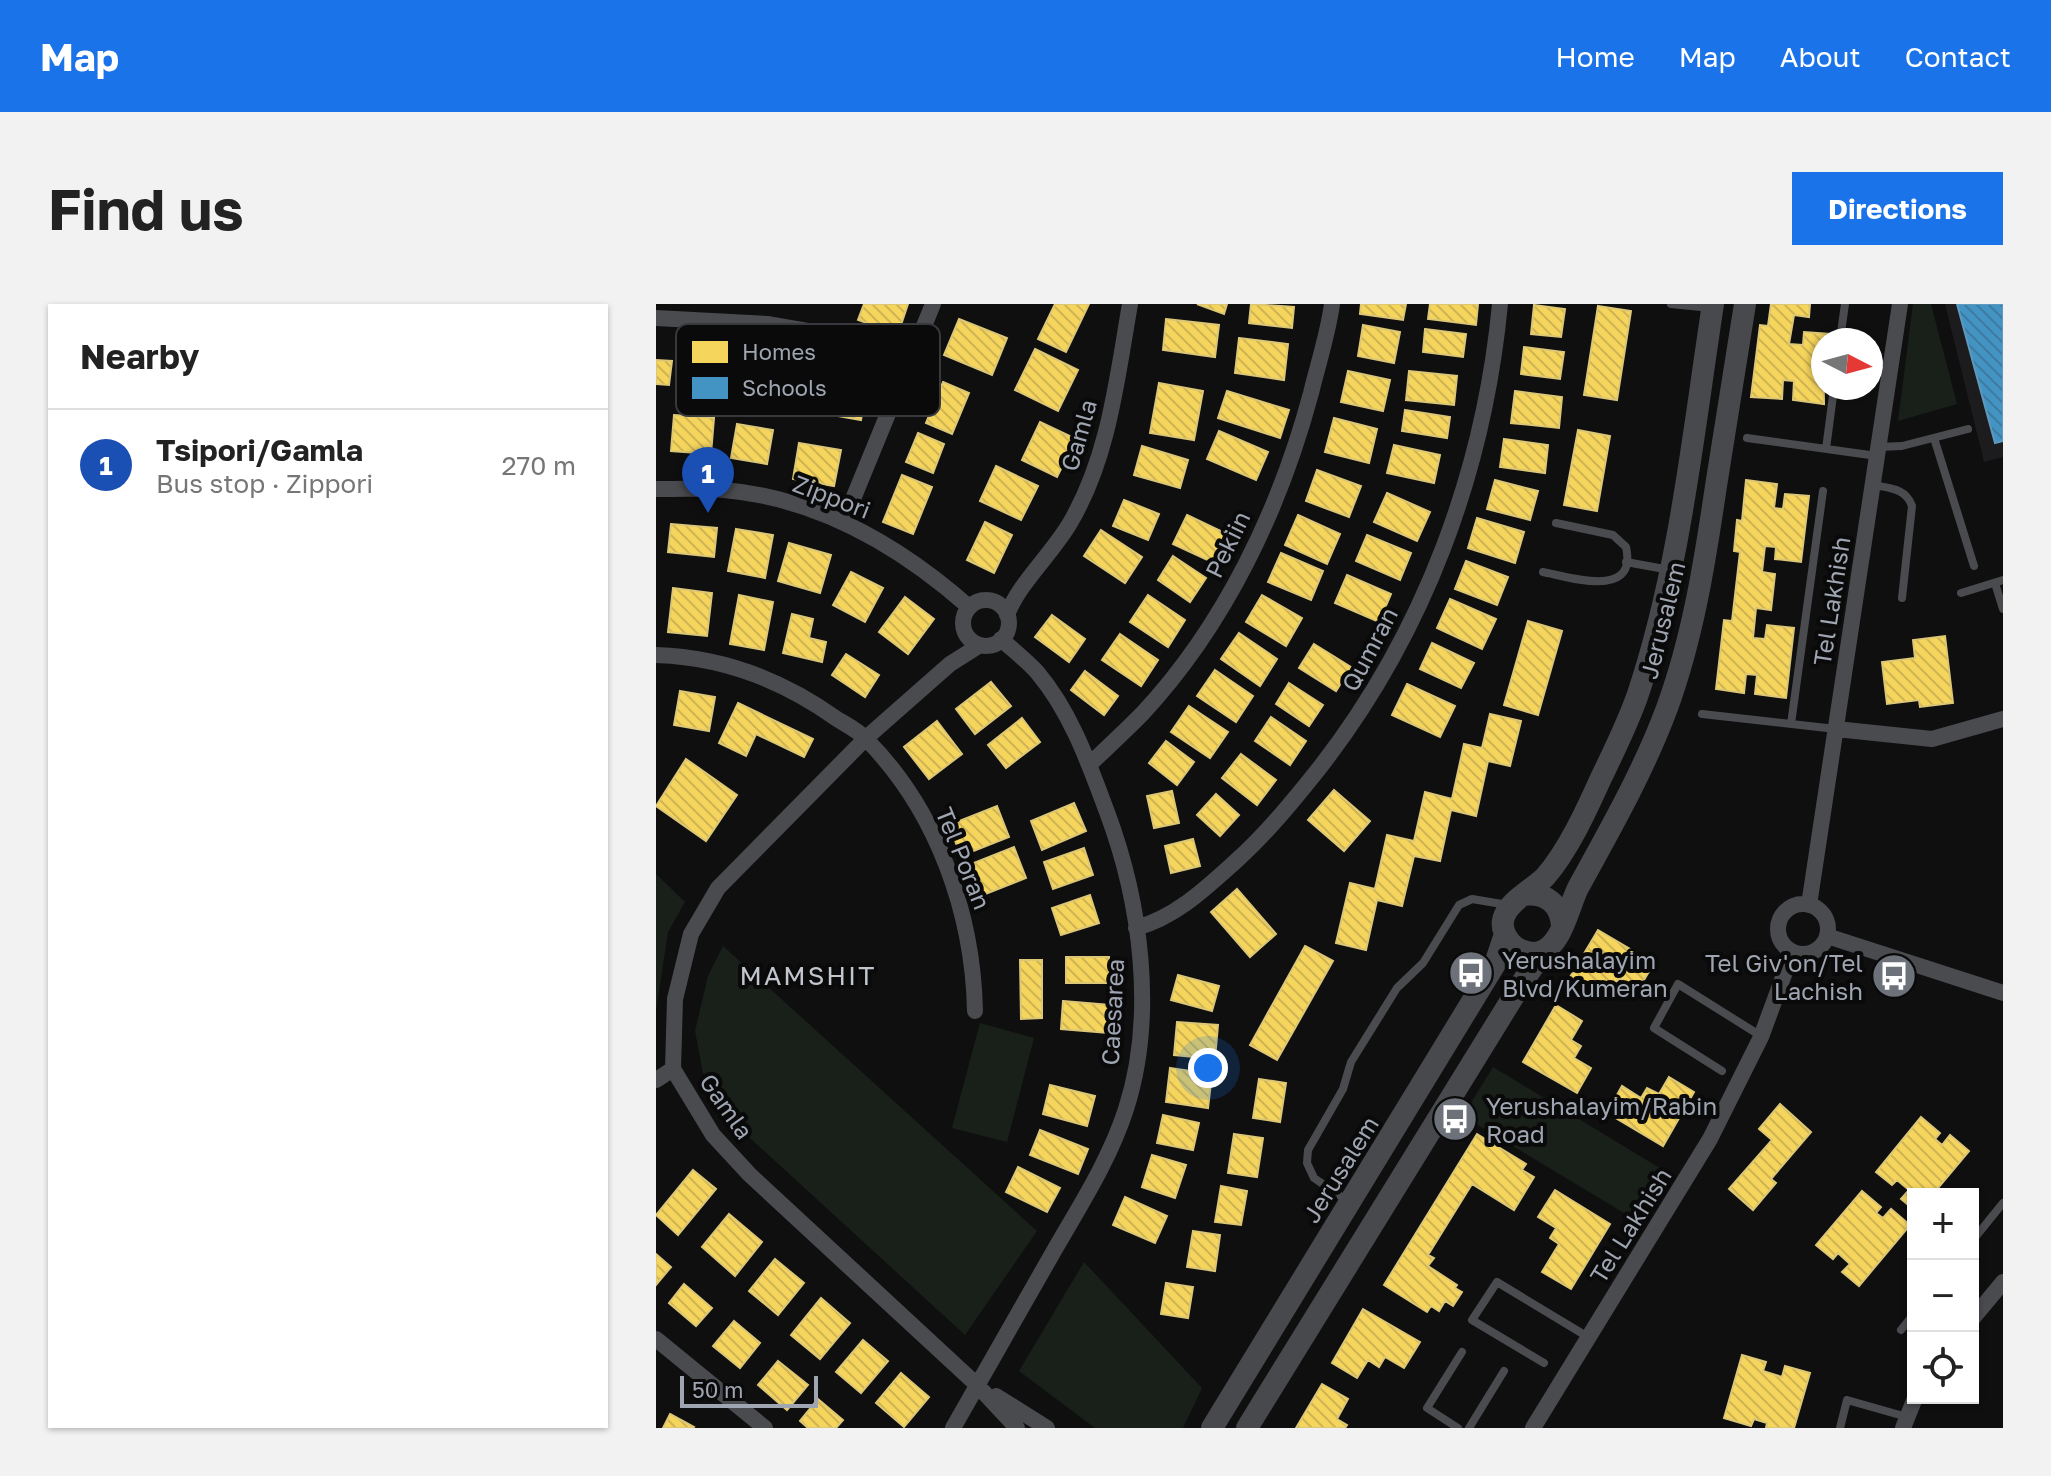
<!DOCTYPE html>
<html lang="en">
<head>
<meta charset="utf-8">
<style>
	body { margin:0; font-family:"Golos Text",sans-serif; background:#f2f2f2; color:#222 }
	.controls { position:absolute; right:24px; bottom:24px; display:grid; overflow:hidden; border-radius:0px; box-shadow:0 2px 6px #0004 }
	.controls button { width:72px; height:72px; display:grid; place-items:center; padding:0; border:0; border-bottom:2px solid #e0e0e0; background:#fff; color:#222; font:40px sans-serif }
	.compass { position:absolute; left:1155px; top:24px; width:72px; height:72px; border-radius:50%; background:#fff; box-shadow:0 2px 6px #0004; rotate:96deg }
	.scale { position:absolute; left:24px; bottom:20px; width:138px; box-sizing:border-box; padding-left:8px; border:4px solid #9fa6b2; border-top:0; font-size:22px; line-height:28px; white-space:nowrap; color:#9fa6b2; -webkit-text-stroke:6px #0a0a0b; paint-order:stroke }
	.you { position:absolute; left:552px; top:764px; width:28px; height:28px; margin:-20px; border:6px solid #fff; border-radius:50%; background:#1a73e8; box-shadow:0 0 0 12px #1a73e833 }
	.badge { display:grid; place-items:center; width:52px; height:52px; border-radius:50%; background:#1a73e8; color:#fff; font-size:26px; font-weight:700 }
	.pin { position:absolute; translate:-50% -66px; filter:drop-shadow(0 2px 4px #0008) }
	.pin::after { content:''; position:absolute; top:42px; width:28px; height:24px; background:inherit; clip-path:polygon(0 0,100% 0,50% 100%) }
	.list { margin:0; padding:0; list-style:none }
	h2 { display:flex; justify-content:space-between; align-items:center; height:104px; margin:0; padding:0 32px; font-size:34px }
	h2 small { font-size:26px; font-weight:400; color:#767676 }
	.list li { display:grid; grid-template-columns:52px 1fr auto; gap:24px; align-items:center; box-sizing:border-box; height:112px; padding:0 32px; border-top:2px solid #e0e0e0 }
	.list b { display:block; font-size:30px; white-space:nowrap }
	.list p { margin:0; font-size:26px; white-space:nowrap; color:#767676 }
	.list em { font-size:26px; font-style:normal; color:#767676 }
	.icon { flex:none; width:44px; height:44px; fill:none; stroke:currentColor; stroke-width:2; stroke-linecap:round; stroke-linejoin:round }
	.map { position:relative; flex:none; width:1347px; height:1124px; overflow:hidden; border-radius:0px }
	header { display:flex; align-items:center; gap:48px; box-sizing:border-box; height:112px; padding:0 40px; background:#1a73e8; color:#fff }
	header strong { font-size:38px }
	nav { display:flex; gap:44px; margin-inline-start:auto; font-size:28px }
	.intro { display:flex; align-items:center; justify-content:space-between; box-sizing:border-box; height:192px; padding:0 48px }
	h1 { margin:0; font-size:56px }
	.button { padding:20px 36px; border-radius:0px; background:#1a73e8; color:#fff; font-size:28px; font-weight:700 }
	main { display:flex; gap:48px; padding:0 48px }
	aside { flex:1; background:#fff; border-radius:0px; box-shadow:0 2px 6px #0004 }
	.map>svg:first-child { display:block }
	.built { fill:#1c1c1e }
	.park { fill:#19201a }
	.homes { fill:url(#homes-back-hatch); stroke:#dcc776; stroke-width:2 }
	.schools { fill:url(#schools-back-hatch); stroke:#5f99be; stroke-width:2 }
	.lines { fill:none; stroke-linecap:round; stroke-linejoin:round }
	.lane { stroke:#4a4b4f; stroke-width:8 }
	.street { stroke:#4a4b4f; stroke-width:16 }
	.secondary { stroke:#48494c; stroke-width:22 }
	.labels { text-anchor:middle; dominant-baseline:central; stroke-width:8; stroke-linejoin:round; paint-order:stroke }
	.street-label { font-size:24px; fill:#9fa6b2; stroke:#0a0a0b }
	.poi-label { font-size:24px; fill:#9fa6b2; stroke:#0a0a0b; text-anchor:start }
	.neighbourhood-label { font-size:26px; letter-spacing:2px; fill:#c0c5ce; stroke:#0a0a0b }
	.key { fill:#0a0a0b; stroke:#37393d; stroke-width:2 }
	.key-label { font-size:22px; fill:#9fa6b2 }
</style>
</head>
<body>
<header>
<strong>Map</strong>
<nav><a>Home</a><a>Map</a><a>About</a><a>Contact</a></nav>
</header>
<div class="intro"><h1>Find us</h1><a class="button">Directions</a></div>
<main>
<aside>
<h2>Nearby<small></small></h2>
<ul class="list">
<li><span class="badge" style="background:#1a4fb4">1</span><div><b>Tsipori/Gamla</b><p>Bus stop · Zippori</p></div><em>270 m</em></li>
</ul>
</aside>
<div class="map">
<svg width="1347" height="1124" viewBox="0 0 1347 1124">
	<defs>
		<pattern id="homes-back-hatch" width="6" height="6" patternUnits="userSpaceOnUse" patternTransform="scale(2)"><rect width="6" height="6" fill="#f6d55c"/><path d="M-1 5l2 2M0 0l6 6M5-1l2 2" fill="none" stroke="#ceb454"/></pattern>
		<pattern id="schools-back-hatch" width="6" height="6" patternUnits="userSpaceOnUse" patternTransform="scale(2)"><rect width="6" height="6" fill="#4393c3"/><path d="M-1 5l2 2M0 0l6 6M5-1l2 2" fill="none" stroke="#3e7ba0"/></pattern>
	</defs>
	<rect width="100%" height="100%" fill="#0f0f10"/>
	<path class="built" d="M 1289,0 L 1347,0 L 1347,153 L 1328,158 Z"/>
	<path class="park" d="M 1257,0 L 1275,0 L 1301,100 L 1242,117 Z
		M 0,570 L 29,598 L 12,628 L 0,707 Z
		M 67,642 L 381,927 L 309,1031 L 83,824 L 47,769 L 39,727 L 52,672 Z
		M 324,719 L 378,734 L 351,838 L 296,824 Z
		M 837,763 L 1012,869 L 983,918 L 807,812 Z
		M 428,958 L 546,1084 L 527,1124 L 439,1124 L 363,1067 Z"/>
	<path class="homes" d="M 208,0 L 252,0 L 242,30 L 202,16 Z
		M 399,0 L 433,0 L 410,48 L 382,35 Z
		M 541,0 L 571,0 L 568,10 Z
		M 595,0 L 638,3 L 636,24 L 593,19 Z
		M 705,0 L 750,0 L 747,16 L 704,10 Z
		M 774,0 L 822,0 L 820,21 L 772,15 Z
		M 1115,0 L 1154,0 L 1153,13 L 1138,11 L 1133,40 L 1147,41 L 1148,28 L 1175,30 L 1174,36 L 1167,36 L 1168,100 L 1137,96 L 1138,77 L 1127,76 L 1126,95 L 1095,93 L 1104,21 L 1112,22 Z
		M 878,1 L 909,5 L 905,33 L 875,30 Z
		M 942,2 L 975,7 L 961,96 L 928,91 Z
		M 303,15 L 351,34 L 336,71 L 288,51 Z
		M 510,15 L 563,21 L 559,53 L 507,46 Z
		M 707,21 L 744,28 L 738,59 L 702,52 Z
		M 769,25 L 810,30 L 807,53 L 767,48 Z
		M 583,34 L 632,40 L 628,76 L 579,69 Z
		M 868,43 L 908,48 L 904,75 L 865,70 Z
		M 379,45 L 422,66 L 402,107 L 359,86 Z
		M 0,56 L 16,57 L 13,81 L 0,80 Z
		M 692,67 L 734,76 L 727,107 L 685,98 Z
		M 753,67 L 801,72 L 798,101 L 750,96 Z
		M 166,71 L 211,80 L 205,116 L 159,108 Z
		M 287,78 L 313,89 L 296,130 L 270,119 Z
		M 503,79 L 547,87 L 538,136 L 494,129 Z
		M 571,87 L 633,106 L 624,134 L 562,114 Z
		M 859,87 L 906,93 L 903,124 L 855,119 Z
		M 749,106 L 794,113 L 791,134 L 746,127 Z
		M 18,111 L 58,114 L 55,150 L 15,147 Z
		M 678,114 L 721,125 L 713,159 L 669,148 Z
		M 384,118 L 420,135 L 401,173 L 366,156 Z
		M 81,120 L 117,126 L 111,160 L 75,154 Z
		M 922,126 L 954,132 L 941,207 L 908,201 Z
		M 563,127 L 612,148 L 600,176 L 551,155 Z
		M 262,129 L 288,140 L 277,169 L 250,158 Z
		M 848,135 L 892,141 L 889,169 L 844,163 Z
		M 143,139 L 185,146 L 178,182 L 137,175 Z
		M 738,141 L 784,151 L 778,179 L 731,169 Z
		M 486,142 L 532,156 L 524,184 L 478,171 Z
		M 340,162 L 382,182 L 365,216 L 324,197 Z
		M 661,166 L 705,182 L 693,213 L 650,197 Z
		M 246,171 L 276,183 L 257,230 L 227,218 Z
		M 839,176 L 882,187 L 874,216 L 831,205 Z
		M 1090,176 L 1121,180 L 1118,204 L 1127,205 L 1129,190 L 1153,192 L 1145,258 L 1119,255 L 1120,243 L 1109,242 L 1106,268 L 1119,270 L 1115,306 L 1100,304 L 1097,334 L 1109,335 L 1111,321 L 1138,324 L 1130,394 L 1099,390 L 1101,371 L 1090,370 L 1088,389 L 1060,385 L 1068,316 L 1076,317 L 1084,248 L 1078,247 L 1081,216 L 1086,217 Z
		M 731,189 L 774,208 L 761,237 L 718,218 Z
		M 468,196 L 503,210 L 492,236 L 457,222 Z
		M 531,211 L 573,231 L 560,260 L 517,240 Z
		M 642,211 L 684,230 L 671,260 L 629,241 Z
		M 821,214 L 868,228 L 859,259 L 812,244 Z
		M 329,218 L 356,231 L 338,269 L 311,256 Z
		M 15,220 L 61,224 L 58,253 L 12,248 Z
		M 80,225 L 117,231 L 109,274 L 72,267 Z
		M 445,226 L 486,253 L 469,279 L 428,252 Z
		M 711,231 L 755,249 L 744,276 L 700,257 Z
		M 133,239 L 175,251 L 164,289 L 122,277 Z
		M 625,249 L 667,267 L 655,296 L 612,278 Z
		M 517,252 L 550,274 L 534,298 L 502,276 Z
		M 810,257 L 852,273 L 841,301 L 799,285 Z
		M 195,268 L 227,284 L 209,318 L 177,301 Z
		M 691,271 L 735,290 L 723,318 L 679,299 Z
		M 17,284 L 56,289 L 51,332 L 12,328 Z
		M 83,291 L 117,298 L 108,346 L 74,340 Z
		M 492,291 L 529,316 L 512,343 L 474,318 Z
		M 606,291 L 646,314 L 630,342 L 590,318 Z
		M 249,293 L 278,315 L 252,350 L 223,328 Z
		M 794,295 L 840,315 L 826,345 L 781,324 Z
		M 136,310 L 157,315 L 153,334 L 170,338 L 166,358 L 127,349 Z
		M 396,311 L 429,335 L 413,358 L 379,333 Z
		M 872,317 L 906,327 L 882,411 L 848,401 Z
		M 583,329 L 621,355 L 604,382 L 565,355 Z
		M 464,330 L 502,356 L 485,382 L 446,356 Z
		M 1289,332 L 1297,399 L 1264,403 L 1263,396 L 1231,400 L 1226,358 L 1259,354 L 1257,336 Z
		M 776,339 L 818,359 L 805,384 L 764,365 Z
		M 658,340 L 695,363 L 680,387 L 643,364 Z
		M 190,350 L 223,371 L 209,393 L 176,371 Z
		M 559,366 L 597,392 L 580,418 L 541,392 Z
		M 429,367 L 462,392 L 448,411 L 415,386 Z
		M 335,378 L 355,402 L 319,430 L 300,405 Z
		M 633,379 L 667,401 L 653,422 L 620,400 Z
		M 751,380 L 799,402 L 784,433 L 736,411 Z
		M 24,387 L 59,393 L 53,427 L 18,421 Z
		M 82,399 L 157,435 L 148,453 L 100,430 L 90,452 L 63,439 Z
		M 533,402 L 572,428 L 554,454 L 515,428 Z
		M 834,410 L 865,417 L 854,462 L 832,457 L 820,512 L 795,506 L 784,557 L 758,552 L 746,602 L 721,596 L 710,646 L 680,639 L 694,579 L 719,585 L 731,531 L 758,537 L 769,488 L 796,495 L 808,440 L 826,444 Z
		M 615,413 L 650,437 L 634,461 L 599,437 Z
		M 366,414 L 384,438 L 350,464 L 332,441 Z
		M 281,417 L 306,450 L 273,475 L 248,443 Z
		M 510,437 L 538,458 L 521,481 L 493,459 Z
		M 585,450 L 620,476 L 601,501 L 566,474 Z
		M 30,455 L 81,491 L 50,537 L 0,502 Z
		M 678,486 L 714,517 L 688,547 L 652,516 Z
		M 516,487 L 523,519 L 498,524 L 491,492 Z
		M 560,490 L 583,511 L 564,532 L 541,511 Z
		M 418,499 L 430,527 L 386,546 L 375,517 Z
		M 341,502 L 353,533 L 305,552 L 293,521 Z
		M 537,535 L 544,562 L 515,569 L 509,542 Z
		M 358,543 L 370,574 L 322,593 L 310,562 Z
		M 428,544 L 437,571 L 397,585 L 388,558 Z
		M 581,585 L 620,630 L 594,653 L 555,608 Z
		M 434,591 L 443,619 L 405,631 L 396,604 Z
		M 942,626 L 998,659 L 982,686 L 963,674 L 957,685 L 946,678 L 936,695 L 910,680 Z
		M 649,642 L 677,657 L 621,756 L 594,741 Z
		M 410,653 L 453,653 L 453,679 L 410,679 Z
		M 364,656 L 386,656 L 386,714 L 365,715 Z
		M 522,671 L 563,682 L 556,707 L 515,696 Z
		M 407,697 L 454,701 L 452,729 L 405,725 Z
		M 900,701 L 926,717 L 915,736 L 925,742 L 918,754 L 935,764 L 921,789 L 867,758 Z
		M 521,718 L 562,721 L 559,755 L 518,751 Z
		M 514,764 L 556,770 L 552,804 L 510,798 Z
		M 1013,773 L 1038,788 L 1007,842 L 951,809 L 966,782 L 985,794 L 991,784 L 1003,790 Z
		M 603,775 L 630,779 L 624,818 L 597,814 Z
		M 394,781 L 439,792 L 431,822 L 387,810 Z
		M 1124,800 L 1155,828 L 1115,875 L 1120,879 L 1097,906 L 1073,885 L 1116,836 L 1103,825 Z
		M 507,811 L 543,819 L 537,846 L 501,839 Z
		M 1265,813 L 1284,829 L 1279,835 L 1286,841 L 1294,831 L 1313,847 L 1277,890 L 1257,890 L 1257,905 L 1245,895 L 1253,886 L 1241,876 L 1236,881 L 1220,868 Z
		M 384,826 L 432,845 L 422,870 L 374,851 Z
		M 578,830 L 607,834 L 601,873 L 572,869 Z
		M 821,830 L 870,860 L 866,866 L 878,873 L 858,906 L 816,880 L 772,951 L 778,954 L 772,962 L 801,981 L 799,984 L 806,988 L 797,1002 L 789,997 L 783,1007 L 775,1002 L 771,1008 L 728,981 Z
		M 496,851 L 530,861 L 519,894 L 486,883 Z
		M 362,863 L 404,884 L 391,908 L 350,888 Z
		M 37,866 L 60,885 L 22,931 L 0,911 Z
		M 565,882 L 591,887 L 585,921 L 559,918 Z
		M 899,886 L 954,920 L 915,985 L 886,968 L 903,940 L 894,934 L 900,924 L 882,913 Z
		M 1206,887 L 1225,903 L 1220,909 L 1227,914 L 1235,905 L 1254,921 L 1203,982 L 1186,968 L 1194,960 L 1182,949 L 1177,955 L 1160,941 Z
		M 469,893 L 511,912 L 499,939 L 457,921 Z
		M 73,910 L 106,938 L 79,972 L 46,943 Z
		M 537,927 L 564,931 L 559,967 L 531,963 Z
		M 0,950 L 15,963 L 0,981 Z
		M 119,955 L 148,979 L 122,1011 L 93,987 Z
		M 510,979 L 537,983 L 532,1014 L 505,1010 Z
		M 28,980 L 56,1004 L 40,1022 L 13,999 Z
		M 165,994 L 194,1019 L 164,1055 L 135,1031 Z
		M 707,1005 L 764,1038 L 748,1064 L 729,1053 L 723,1063 L 712,1056 L 701,1074 L 676,1059 Z
		M 78,1017 L 104,1039 L 84,1064 L 57,1042 Z
		M 207,1036 L 232,1057 L 205,1089 L 180,1068 Z
		M 1086,1051 L 1110,1058 L 1107,1067 L 1126,1073 L 1129,1062 L 1154,1069 L 1138,1124 L 1110,1124 L 1111,1119 L 1098,1115 L 1095,1122 L 1068,1114 Z
		M 122,1057 L 152,1081 L 131,1106 L 102,1081 Z
		M 245,1069 L 273,1093 L 248,1123 L 220,1099 Z
		M 666,1080 L 692,1095 L 681,1115 L 691,1121 L 689,1124 L 640,1124 Z
		M 162,1095 L 187,1116 L 180,1124 L 152,1124 L 144,1117 Z
		M 14,1110 L 38,1123 L 37,1124 L 7,1124 Z"/>
	<path class="schools" d="M 1301,0 L 1347,0 L 1347,137 L 1339,139 Z"/>
	<g class="lines">
		<path class="lane" d="M 1015,0 L 1055,4
			M 1184,36 L 1189,0
			M 1091,134 L 1221,152
			M 1278,134 L 1318,262
			M 1222,143 L 1246,142 L 1312,125
			M 1170,145 L 1178,84
			M 1217,181 C 1233,184 1250,184 1256,202 L 1246,294
			M 970,258 L 1014,266
			M 887,268 C 913,273 982,296 970,243 L 957,231 L 900,219
			M 1339,279 L 1347,305
			M 1305,289 L 1347,276
			M 1046,410 L 1180,425
			M 1135,420 L 1167,187
			M 1066,767 L 998,724 L 1022,680 L 1105,732
			M 693,898 L 658,874 L 651,859 L 652,846 L 687,785 L 695,758 L 741,684 L 767,659 L 803,601 L 816,595 L 852,601
			M 1317,936 L 1347,899
			M 1245,1026 L 1257,1011
			M 888,1059 L 816,1016 L 841,978 L 932,1033
			M 802,1124 L 771,1104 L 806,1048
			M 813,1124 L 848,1067
			M 1184,1124 L 1191,1096 L 1251,1113"/>
		<path class="street" d="M 0,14 L 111,20 L 186,33 L 254,54
			M 0,185 C 22,185 45,184 68,186 C 161,194 244,242 313,303
			M 188,217 L 277,0
			M307 319a23 23 0 1 1 46 0a23 23 0 1 1-46 0Z
			M 351,311 C 363,279 396,250 414,219 C 453,153 461,74 474,0
			M 324,341 L 294,360 L 210,434 L 62,584 L 35,630 L 19,695 L 17,765 L 57,831 L 94,871 L 321,1081 L 361,1124
			M 0,351 C 66,353 128,377 181,415 C 191,421 203,427 211,436 C 281,507 317,609 319,707
			M 1180,425 L 1276,435 L 1347,415
			M 433,461 C 451,444 469,427 486,410 C 569,321 624,205 655,89 C 662,60 672,30 676,0
			M1122 625a25 25 0 1 1 50 0a25 25 0 1 1-50 0Z
			M 1153,601 L 1244,0
			M 480,624 C 520,613 550,584 580,557 C 611,529 638,496 665,462 C 768,329 828,168 844,0
			M 1171,632 L 1347,689
			M 0,776 L 17,765
			M 1317,1014 L 1347,978
			M 0,1035 L 109,1124
			M 340,1092 L 391,1124
			M 297,1124 C 331,1064 365,1005 399,945 C 425,900 454,855 470,805 C 500,712 485,599 451,508 C 433,460 415,408 381,368 C 370,356 357,346 345,335
			M 877,1124 L 1054,835 L 1105,733 L 1136,649
			M 1247,1124 L 1259,1094"/>
		<path class="secondary" d="M 1057,0 C 1037,130 1024,264 982,390 C 972,419 958,447 945,474 C 931,505 912,547 889,573 C 872,590 830,607 854,638 C 859,645 870,649 879,649 C 906,647 912,602 923,582 C 955,524 988,466 1011,404 C 1037,333 1049,257 1060,182 C 1070,122 1079,61 1089,0
			M 867,591 C 890,588 905,600 906,623
			M 556,1124 L 839,660 L 849,630
			M 591,1124 L 867,677 L 889,646"/>
	</g>
	<defs>
		<g id="bus-disc" transform="scale(2.3)"><circle r="9.5" fill="#6d7179" stroke="#0a0a0b"/><path d="M-5-6H5V4H4V6H2V4H-2V6H-4V4H-5ZM-3.5-4V0h7V-4ZM-3.5 1.2v1.5H-2V1.2ZM2 1.2v1.5H3.5V1.2Z" fill="#fff"/></g>
	</defs>
	<g fill-rule="evenodd">
		<use href="#bus-disc" x="815" y="669"/>
		<use href="#bus-disc" x="1238" y="672"/>
		<use href="#bus-disc" x="799" y="815"/>
	</g>
	<g class="labels">
		<g class="street-label">
			<text transform="translate(422 131) rotate(-74)">Gamla</text>
			<text transform="translate(176 192) rotate(21)">Zippori</text>
			<text transform="translate(571 240) rotate(-64)">Pekiin</text>
			<text transform="translate(1175 297) rotate(-81)">Tel Lakhish</text>
			<text transform="translate(1006 316) rotate(-76)">Jerusalem</text>
			<text transform="translate(713 345) rotate(-62)">Qumran</text>
			<text transform="translate(308 554) rotate(68)">Tel Poran</text>
			<text transform="translate(456 708) rotate(-87)">Caesarea</text>
			<text transform="translate(71 802) rotate(55)">Gamla</text>
			<text transform="translate(684 865) rotate(-58)">Jerusalem</text>
			<text transform="translate(974 921) rotate(-58)">Tel Lakhish</text>
		</g>
		<g class="poi-label">
			<text x="846" y="655">Yerushalayim<tspan x="846" dy="28">Blvd/Kumeran</tspan></text>
			<text x="1207" y="658" text-anchor="end">Tel Giv'on/Tel<tspan x="1207" dy="28">Lachish</tspan></text>
			<text x="830" y="801">Yerushalayim/Rabin<tspan x="830" dy="28">Road</tspan></text>
		</g>
		<g class="neighbourhood-label">
			<text x="152" y="671">MAMSHIT</text>
		</g>
	</g>
	<rect x="20" y="20" width="264" height="92" rx="12" class="key"/>
	<rect x="36" y="37" width="36" height="22" fill="#f6d55c"/>
	<rect x="36" y="73" width="36" height="22" fill="#4393c3"/>
	<g class="key-label">
		<text x="86" y="56">Homes</text>
		<text x="86" y="92">Schools</text>
	</g>
</svg>
<div class="controls">
<button>+</button>
<button>−</button>
<button><svg class="icon" aria-label="locate" viewBox="0 0 24 24"><circle cx="12" cy="12" r="6"/><path d="M12 2v4M12 18v4M2 12h4M18 12h4"/></svg></button>
</div>
<svg class="compass" viewBox="-18 -18 36 36"><path d="M0-13l5 13h-10z" fill="#e53935"/><path d="M0 13l5-13h-10z" fill="#767676"/></svg>
<div class="scale">50 m</div>
<div class="you"></div>
<div class="pin badge" style="left:52px;top:209px;background:#1a4fb4">1</div>
</div>
</main>
</body>
</html>
